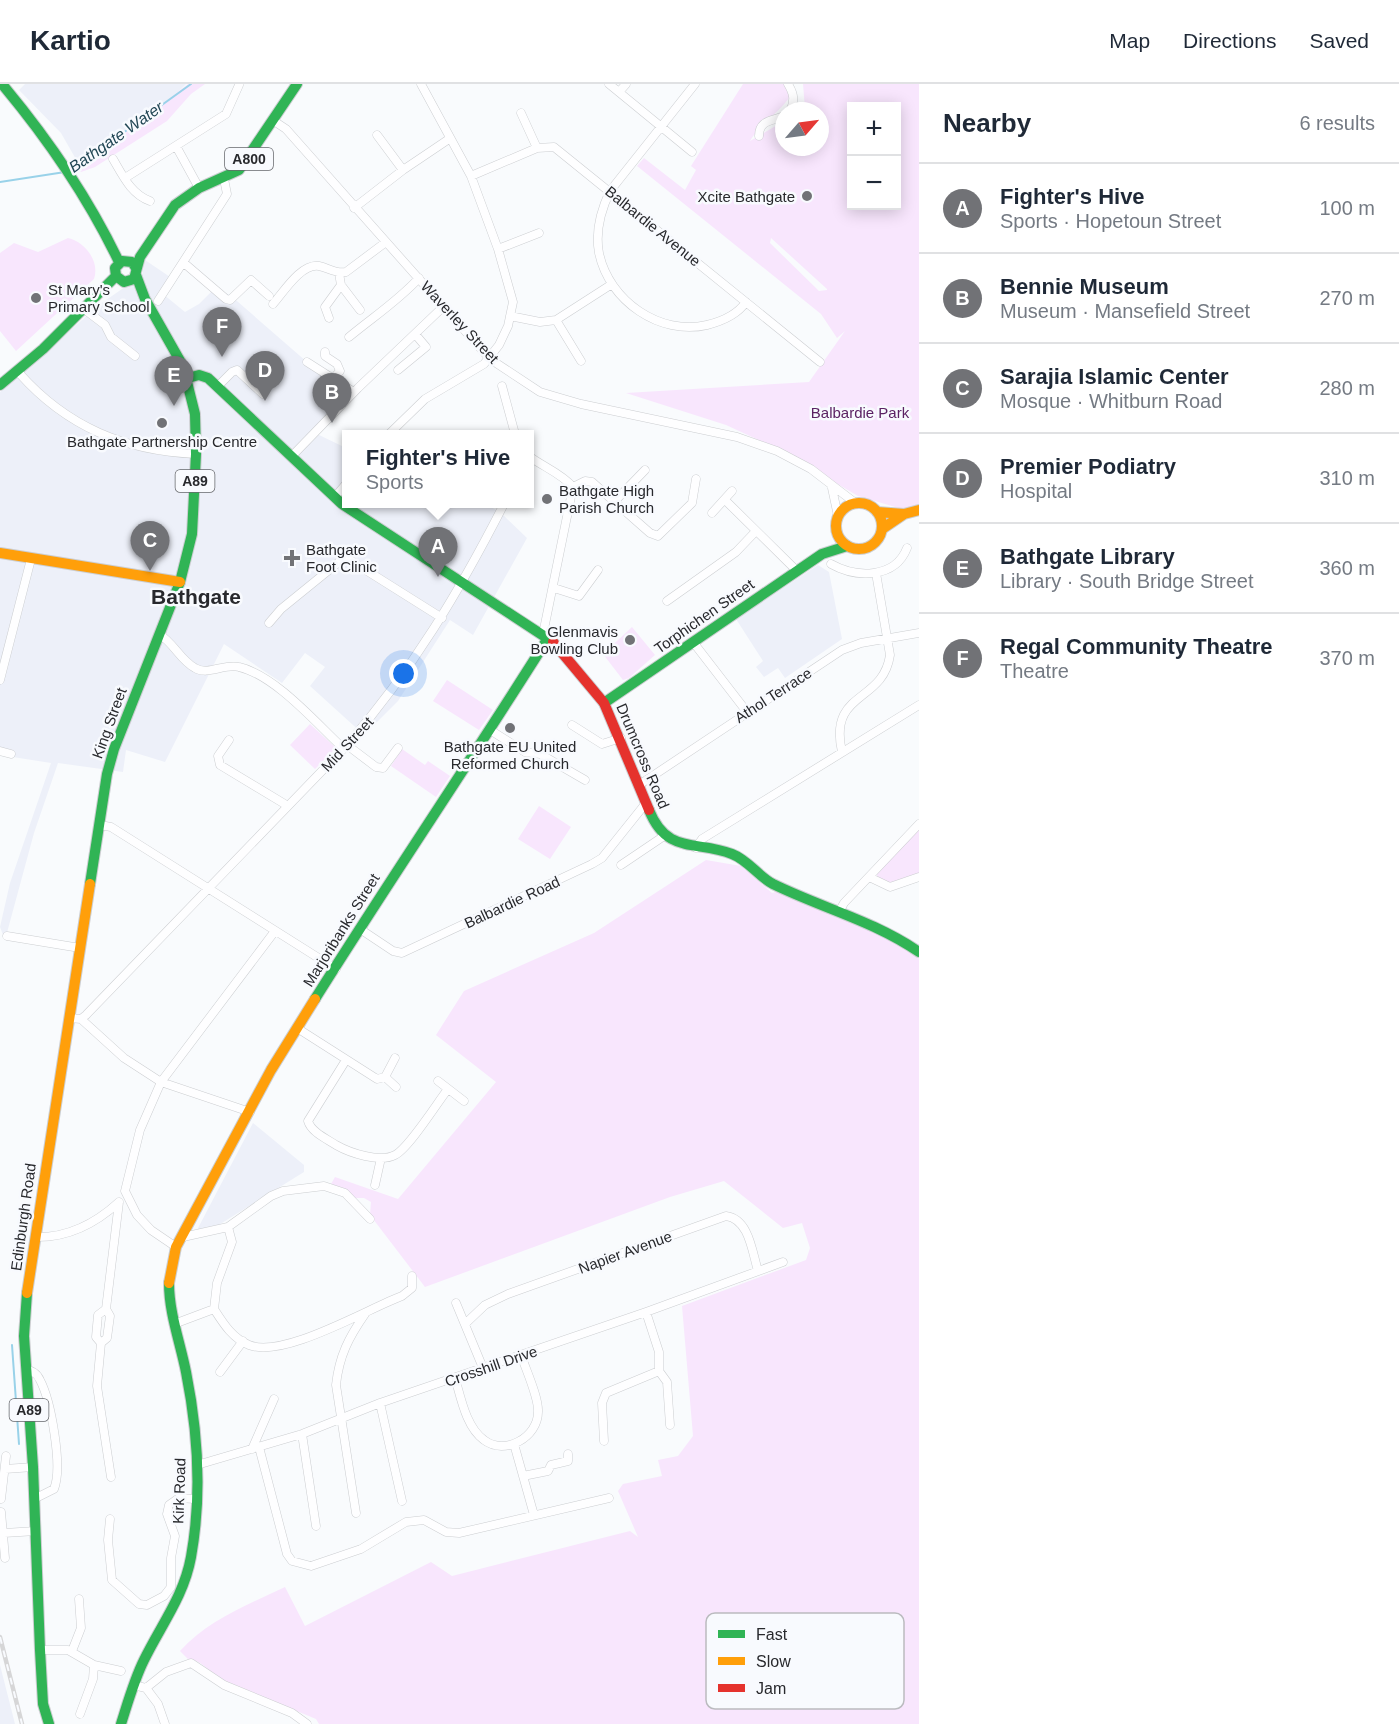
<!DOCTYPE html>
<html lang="en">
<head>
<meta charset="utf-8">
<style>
	body { margin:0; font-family:Arial,sans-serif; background:#f2f2f3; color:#1f2937 }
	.controls { position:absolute; right:18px; top:18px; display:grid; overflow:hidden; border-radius:0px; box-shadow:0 3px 15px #0003 }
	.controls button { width:54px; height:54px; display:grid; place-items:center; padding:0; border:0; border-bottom:2px solid #e0e1e3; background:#fff; color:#1f2937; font:30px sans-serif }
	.compass { position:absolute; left:775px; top:18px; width:54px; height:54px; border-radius:50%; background:#fff; box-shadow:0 3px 15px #0003; rotate:62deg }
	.you { position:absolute; left:404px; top:590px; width:21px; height:21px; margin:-15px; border:4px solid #fff; border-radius:50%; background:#1a73e8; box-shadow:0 0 0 9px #1a73e833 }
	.badge { display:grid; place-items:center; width:39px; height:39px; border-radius:50%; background:#717276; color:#fff; font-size:20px; font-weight:700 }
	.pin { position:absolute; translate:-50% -50px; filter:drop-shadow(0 2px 3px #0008) }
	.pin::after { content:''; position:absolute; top:32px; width:21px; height:18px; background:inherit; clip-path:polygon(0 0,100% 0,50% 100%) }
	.popup { position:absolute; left:342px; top:346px; width:192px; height:78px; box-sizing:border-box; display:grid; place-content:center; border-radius:0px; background:#fff; filter:drop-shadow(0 2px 4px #0005); font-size:20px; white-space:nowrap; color:#747a83 }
	.popup b { font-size:22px; color:#1f2937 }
	.popup::after { content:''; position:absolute; left:50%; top:100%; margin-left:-12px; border:12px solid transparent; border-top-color:#fff }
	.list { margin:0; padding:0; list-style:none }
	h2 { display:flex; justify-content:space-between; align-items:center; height:78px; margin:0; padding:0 24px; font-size:26px }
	h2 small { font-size:20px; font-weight:400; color:#747a83 }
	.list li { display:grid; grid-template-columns:39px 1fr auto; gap:18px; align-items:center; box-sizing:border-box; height:90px; padding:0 24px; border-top:2px solid #e0e1e3 }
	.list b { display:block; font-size:22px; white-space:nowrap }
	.list p { margin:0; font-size:20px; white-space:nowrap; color:#747a83 }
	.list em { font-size:20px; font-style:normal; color:#747a83 }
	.map { position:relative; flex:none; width:919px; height:1640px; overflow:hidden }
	header { display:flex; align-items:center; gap:36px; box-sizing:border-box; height:84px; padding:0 30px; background:#fff; border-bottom:2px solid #e0e1e3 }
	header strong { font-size:28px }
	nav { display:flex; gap:33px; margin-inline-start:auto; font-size:21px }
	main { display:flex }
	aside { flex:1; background:#fff }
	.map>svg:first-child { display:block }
	.built { fill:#edf0f9 }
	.green { fill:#f8e6fd; fill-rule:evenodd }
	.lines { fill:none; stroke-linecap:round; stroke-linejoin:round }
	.stream { stroke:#99d2e9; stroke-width:2 }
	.street-casing { stroke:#ccced1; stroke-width:9 }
	.fast-casing { stroke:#ccced1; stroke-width:12 }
	.slow-casing { stroke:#ccced1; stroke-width:12 }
	.jam-casing { stroke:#ccced1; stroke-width:12 }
	.street { stroke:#fefeff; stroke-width:8 }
	.fast { stroke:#30b455; stroke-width:10 }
	.slow { stroke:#ff9f0a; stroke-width:10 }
	.jam { stroke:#e5322d; stroke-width:10 }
	.rail-casing { stroke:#d6d6d7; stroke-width:4.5 }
	.rail { stroke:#f8fafe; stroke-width:2; stroke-dasharray:7; stroke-linecap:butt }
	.poi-dot { fill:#717276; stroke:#f8fafe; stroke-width:2 }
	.labels { text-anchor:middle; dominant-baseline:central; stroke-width:5; stroke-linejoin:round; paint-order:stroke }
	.shield { fill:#f8fafe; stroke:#66686c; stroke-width:1.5 }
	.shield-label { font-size:14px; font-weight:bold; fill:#28292d }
	.poi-label { font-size:15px; fill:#28292d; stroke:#f8fafe; text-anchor:start }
	.street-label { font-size:15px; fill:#28292d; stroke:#f8fafe }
	.park-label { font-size:15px; fill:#5b2263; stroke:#f8fafe }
	.water-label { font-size:16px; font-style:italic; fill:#214654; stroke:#f8fafe }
	.district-label { font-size:21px; font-weight:bold; fill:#28292d; stroke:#f8fafe }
	.key { fill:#f8fafe; stroke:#babbbf; stroke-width:1.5 }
	.key-label { font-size:16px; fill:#28292d }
</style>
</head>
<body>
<header>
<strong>Kartio</strong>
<nav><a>Map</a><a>Directions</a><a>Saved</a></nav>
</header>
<main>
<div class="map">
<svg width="919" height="1640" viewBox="0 0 919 1640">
	<rect width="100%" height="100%" fill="#f9fbfd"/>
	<path class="built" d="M 25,0 L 186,0 L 169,17 L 77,83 L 77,77 L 61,49 L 19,6 Z
		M 145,176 L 173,195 L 163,210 L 185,228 L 199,220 L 214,205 L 230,211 L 307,278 L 354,308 L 315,349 L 346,364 L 346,420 L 485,420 L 500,428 L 527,454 L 473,551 L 450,536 L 398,617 L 364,651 L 310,602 L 325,583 L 305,569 L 282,599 L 224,560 L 165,678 L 126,666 L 123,688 L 58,679 L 34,749 L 5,856 L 0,843 L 10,799 L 51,679 L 0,671 L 0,308 L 99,221 L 142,191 Z
		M 818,481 L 829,488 L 842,555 L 785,594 L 778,584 L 764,593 L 756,583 L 763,577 L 736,535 Z
		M 253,1039 L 304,1081 L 304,1088 L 209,1147 L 197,1146 Z
		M 0,1581 L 15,1640 L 0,1640 Z"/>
	<path class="green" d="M 188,0 L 205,0 L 191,10 L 167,37 L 95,83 L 81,88 L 78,85 Z
		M 743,0 L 786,0 L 791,11 C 780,29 761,38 750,57 L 784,37 L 784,63 L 820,63 L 820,27 L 800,27 L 805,24 L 803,0 L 919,0 L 919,420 L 902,425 L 858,412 L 778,365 L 726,341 L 626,309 L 809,298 L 845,247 L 837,254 L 821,230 L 637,82 L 644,74 L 685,106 L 696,86 L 691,82 ZM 852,22 L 896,22 L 896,122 L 852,122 ZM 771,154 L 827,205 L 827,206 L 819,207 L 770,159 Z
		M 68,154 C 85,158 100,177 94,195 L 16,267 L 0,247 L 0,169 L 14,159 L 38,168 Z
		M 632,543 L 655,571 L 629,594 L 623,596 L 603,570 Z
		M 447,596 L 493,626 L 479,646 L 433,617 Z
		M 310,640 L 336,664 L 315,685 L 290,661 Z
		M 402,665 L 425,681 L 428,677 L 450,692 L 436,713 L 391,682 Z
		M 539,722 L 571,743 L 550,775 L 518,755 Z
		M 919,744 L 919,790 L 890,799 L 877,793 L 877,789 Z
		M 706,776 L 741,782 L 772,809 L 779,807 L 828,830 L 899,858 L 919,874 L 919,1640 L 319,1640 L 316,1635 L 215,1593 C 207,1585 201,1576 189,1576 L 180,1567 C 208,1536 247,1521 285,1503 L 305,1542 L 431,1478 L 452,1492 L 630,1447 L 638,1453 L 618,1407 L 623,1400 L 662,1392 L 658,1376 L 678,1372 L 693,1352 L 682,1222 L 806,1176 L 810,1164 L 802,1139 L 783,1144 L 724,1097 L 670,1113 L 425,1203 L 370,1131 L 371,1118 L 364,1114 L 355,1114 L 331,1100 L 335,1093 L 398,1115 L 496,998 L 436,951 L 464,907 L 594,849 Z"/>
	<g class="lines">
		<path class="stream" d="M 73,85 L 191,0
			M 0,98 L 65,88
			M 12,1261 L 19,1360"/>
		<g class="street-casing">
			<path id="street" d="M 609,0 L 692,68
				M 695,0 L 610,107 C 601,126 595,148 599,169 C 609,217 660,252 707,241 C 723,237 737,231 746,218
				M 788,0 C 794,10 795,16 790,27
				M 619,8 L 626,0
				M 521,29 L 537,64
				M 274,37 L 286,45 L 490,275 L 540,308 L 581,320 L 737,353 L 777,367 L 811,385 L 854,418
				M 377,51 L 403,86
				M 759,52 C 759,36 772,37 784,32
				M 176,62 L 199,104
				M 113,75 C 123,92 131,110 150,117
				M 471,92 L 537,64 L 554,63 L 820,278
				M 125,94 L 226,30 L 239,1
				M 354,124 L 403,86 L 449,55
				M 498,165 L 539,149
				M 184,179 L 226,215 L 230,216 L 251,196 L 269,212
				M 339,189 L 341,201 L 360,226
				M 158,217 L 227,110 L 224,95
				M 273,220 C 283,209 301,179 319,182 C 329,184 335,190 346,188 L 386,158
				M 84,225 L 105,241 L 111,253 L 135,272
				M 510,232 L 540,238 L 556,236 L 612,200
				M 329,234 L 325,223 L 341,201
				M 556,236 L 581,277
				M 349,253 C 373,233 398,217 419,194
				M 325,268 L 325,272 L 337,280 L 340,287 L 333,295
				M 307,278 L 354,308
				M 398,286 L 426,263 L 415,250
				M 19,289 C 67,343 125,367 196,370
				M 502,302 L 515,350
				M 217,303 L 232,288 L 237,286 L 263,310
				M 256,303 L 263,295
				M 389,350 L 425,315 L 484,280 L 499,261 L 508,242 L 513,218 L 498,165 L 471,92 L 421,0
				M 291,373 L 358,304 L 443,223
				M 530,373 C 544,383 562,390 573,403
				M 573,403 L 585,397 L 592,398 L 650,449 L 658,452 L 692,419 L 696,395
				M 832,404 L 838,432
				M 335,413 L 346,400
				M 725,416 L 797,487
				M 614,418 L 645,386
				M 712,429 L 732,407
				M 831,480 C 856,494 895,495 907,464
				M 554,504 L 579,512 L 598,486
				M 667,517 L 736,468 L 756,447
				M 269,539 L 281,525 L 345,473 L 442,534
				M 159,550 C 174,559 180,576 195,584 C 208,592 225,579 239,583 C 275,591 317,640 343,664
				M 543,550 L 573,403
				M 693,558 L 747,628
				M 0,596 L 31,475
				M 572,641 L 602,660 L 621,654
				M 490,646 L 525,668 L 540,670 L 585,696
				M 229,656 L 218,672 L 220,681 L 288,722
				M 347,661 L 376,683 L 383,684 L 398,664
				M 0,667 L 11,670
				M 842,668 C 828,606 883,620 890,571 L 876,489
				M 639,701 L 842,566 L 861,559 L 919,549
				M 100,741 L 111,743 L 336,885
				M 696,764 L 702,755 L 919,621
				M 621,781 L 664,752
				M 869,793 L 890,803 L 919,793
				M 839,828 L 844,819 L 919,740
				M 360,845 L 393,867 L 402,869 L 592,780 L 602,774 L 646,719
				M 7,852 L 80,864
				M 69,934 L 81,935 L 86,931 L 347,661 C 413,585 459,508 504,420
				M 81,935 L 124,974 L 161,998 L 250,1028
				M 297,944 L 377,995 L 385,993 L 395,974
				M 346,976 L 308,1037 C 311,1048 327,1055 336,1061 C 350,1069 380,1079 395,1071 C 409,1064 437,1019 448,1005
				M 385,993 L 396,1003
				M 438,997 L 464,1017
				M 375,1101 L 381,1074
				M 35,1153 C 68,1154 95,1140 119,1118
				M 183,1153 L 228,1143 L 271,1112 L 283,1107 L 324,1102 L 345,1109 L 370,1135
				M 176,1163 L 151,1146 L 137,1131 L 125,1107 L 140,1046 L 161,998 L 275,847
				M 456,1219 L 483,1284
				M 214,1225 L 217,1199 L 232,1158 L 228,1143
				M 466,1239 L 485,1221 L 508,1210 L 726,1132 C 749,1135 752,1167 758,1187
				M 174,1240 L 214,1225 C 223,1239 232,1254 249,1261 C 283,1275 367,1225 402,1212 L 412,1204 L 412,1192
				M 101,1259 L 96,1253 L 98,1231 L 106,1225
				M 26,1285 C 32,1287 37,1289 40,1296 C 51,1317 63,1383 54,1405 L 34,1415
				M 659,1287 L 667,1298 L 670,1341
				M 220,1288 L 243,1257
				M 455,1294 C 461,1314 466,1343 484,1356 C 505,1372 538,1353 538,1328 C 539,1314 526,1286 521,1271
				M 380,1319 L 402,1417
				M 302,1350 L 316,1442
				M 604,1357 L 602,1319 L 606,1309 L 659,1287 L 659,1268 L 646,1228
				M 514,1360 L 534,1431
				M 259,1363 L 287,1470 L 292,1477 L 311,1482 L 361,1465 L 406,1438 L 424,1436 L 446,1448 L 459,1449 L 609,1414
				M 252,1365 L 274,1315
				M 197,1381 L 302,1350 L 380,1319 L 646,1228 L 783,1178
				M 5,1385 L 33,1383
				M 523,1392 L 548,1387 L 551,1381 L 568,1377 L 568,1370
				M 111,1393 L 97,1302 L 101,1259 L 107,1254 L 110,1232 L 106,1225 L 119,1118
				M 1,1415 L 6,1372
				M 1,1428 L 5,1474
				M 356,1429 L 336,1301 C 339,1272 349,1253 365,1230
				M 110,1435 L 108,1456 L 112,1496 L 139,1520 L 147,1521 L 164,1512 L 171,1503 L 171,1474 L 175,1452 L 167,1430 L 169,1421 L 179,1414 L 195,1415
				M 4,1449 L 36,1447
				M 40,1566 L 68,1566 L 94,1581 L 121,1587
				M 72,1567 L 81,1544 L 79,1515
				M 133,1601 L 146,1604 L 158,1620 L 165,1640
				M 146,1604 L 166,1588 L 191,1579 L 224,1601 L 292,1629 L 307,1640
				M 80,1630 L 93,1595 L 94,1581"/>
		</g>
		<g class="fast-casing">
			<path id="fast" d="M 2,0 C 48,55 88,113 119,178
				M 136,184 L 132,178 L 122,177 L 115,184 L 116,192 L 124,198 L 134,195 L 140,173 L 175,121 L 199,104 L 239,86 L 297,0
				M 188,294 L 199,291 L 208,294 L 342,420 L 553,558
				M 0,301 L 43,265 L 116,192
				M 604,619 L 822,470 L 847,462
				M 649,726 C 667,771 696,756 732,770 C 748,776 758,792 773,800 C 822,824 874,837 919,868
				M 90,800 L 107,690 L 114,665 L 180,498 L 192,450 L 196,370 L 195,330 L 183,282 L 145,215 L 136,191
				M 315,915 C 391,794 472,675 548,554
				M 27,1209 L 24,1252 L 33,1383 L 40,1566 L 43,1620 L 49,1640
				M 121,1640 C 128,1618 134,1596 144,1576 C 161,1541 184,1512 191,1473 C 202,1412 198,1348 186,1288 C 180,1258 169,1229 169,1199"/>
		</g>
		<g class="slow-casing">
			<path id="slow" d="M836 442a23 23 0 1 1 46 0a23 23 0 1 1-46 0Z
				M 877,428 L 904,430
				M 882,445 L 904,430 L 919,426
				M 0,469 L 180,498
				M 169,1199 L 176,1163 L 271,986 L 315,915
				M 27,1209 L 90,800"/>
		</g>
		<g class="jam-casing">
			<path id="jam" d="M 553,558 L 604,619 L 649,726"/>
		</g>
		<use href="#street" class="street"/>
		<use href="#fast" class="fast"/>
		<use href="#slow" class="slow"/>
		<use href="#jam" class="jam"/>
		<g class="rail-casing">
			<path id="rail" d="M 0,1553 L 22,1640"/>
		</g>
		<use href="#rail" class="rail"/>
	</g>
	<g class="poi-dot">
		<circle cx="807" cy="112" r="6"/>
		<circle cx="36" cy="214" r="6"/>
		<circle cx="162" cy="339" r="6"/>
		<circle cx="547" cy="415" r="6"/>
		<path d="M289 465h6v6h6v6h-6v6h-6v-6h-6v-6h6z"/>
		<circle cx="630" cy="556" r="6"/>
		<circle cx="510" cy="644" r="6"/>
	</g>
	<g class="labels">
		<g class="shield">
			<rect x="225" y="64" width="48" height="22" rx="4.5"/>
			<rect x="175.5" y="386" width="39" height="22" rx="4.5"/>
			<rect x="9.5" y="1315" width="39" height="22" rx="4.5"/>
		</g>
		<g class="shield-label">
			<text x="249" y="75">A800</text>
			<text x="195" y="397">A89</text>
			<text x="29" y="1326">A89</text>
		</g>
		<g class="poi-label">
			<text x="795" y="112" text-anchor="end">Xcite Bathgate</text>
			<text x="48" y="205">St Mary's<tspan x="48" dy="17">Primary School</tspan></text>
			<text x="162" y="357" text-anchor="middle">Bathgate Partnership Centre</text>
			<text x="559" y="406">Bathgate High<tspan x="559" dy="17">Parish Church</tspan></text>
			<text x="306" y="465">Bathgate<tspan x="306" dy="17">Foot Clinic</tspan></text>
			<text x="618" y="547" text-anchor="end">Glenmavis<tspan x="618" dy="17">Bowling Club</tspan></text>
			<text x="510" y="662" text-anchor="middle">Bathgate EU United<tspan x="510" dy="17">Reformed Church</tspan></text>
		</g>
		<g class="street-label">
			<text transform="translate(653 142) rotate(39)">Balbardie Avenue</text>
			<text transform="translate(460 238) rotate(47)">Waverley Street</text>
			<text transform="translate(704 532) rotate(-35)">Torphichen Street</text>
			<text transform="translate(773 611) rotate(-33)">Athol Terrace</text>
			<text transform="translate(109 639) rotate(-70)">King Street</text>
			<text transform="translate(347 660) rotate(-47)">Mid Street</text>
			<text transform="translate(643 672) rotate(67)">Drumcross Road</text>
			<text transform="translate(512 818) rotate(-25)">Balbardie Road</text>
			<text transform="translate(341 846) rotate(-58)">Marjoribanks Street</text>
			<text transform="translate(23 1133) rotate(-82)">Edinburgh Road</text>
			<text transform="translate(625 1168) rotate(-20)">Napier Avenue</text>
			<text transform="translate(491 1282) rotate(-19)">Crosshill Drive</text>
			<text transform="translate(179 1407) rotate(-88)">Kirk Road</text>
		</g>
		<g class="park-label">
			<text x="860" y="328">Balbardie Park</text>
		</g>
		<g class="water-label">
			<text transform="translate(116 53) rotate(-35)">Bathgate Water</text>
		</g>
		<g class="district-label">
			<text x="196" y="512">Bathgate</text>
		</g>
	</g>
	<rect x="706" y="1529" width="198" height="96" rx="9" class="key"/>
	<rect x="718" y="1546" width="27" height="8" fill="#30b455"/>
	<rect x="718" y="1573" width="27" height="8" fill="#ff9f0a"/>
	<rect x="718" y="1600" width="27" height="8" fill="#e5322d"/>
	<g class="key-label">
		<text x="756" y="1556">Fast</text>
		<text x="756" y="1583">Slow</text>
		<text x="756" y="1610">Jam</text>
	</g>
</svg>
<div class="controls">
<button>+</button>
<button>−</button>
</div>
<svg class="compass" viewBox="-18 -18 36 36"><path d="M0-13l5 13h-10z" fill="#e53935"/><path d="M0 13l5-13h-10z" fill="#747a83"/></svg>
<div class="you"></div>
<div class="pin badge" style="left:438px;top:493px">A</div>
<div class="popup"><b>Fighter's Hive</b>Sports</div>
<div class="pin badge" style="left:332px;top:339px">B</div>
<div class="pin badge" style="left:150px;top:487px">C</div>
<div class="pin badge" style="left:265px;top:317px">D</div>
<div class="pin badge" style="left:174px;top:322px">E</div>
<div class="pin badge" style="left:222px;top:273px">F</div>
</div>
<aside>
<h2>Nearby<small>6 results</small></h2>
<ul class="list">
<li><span class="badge">A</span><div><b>Fighter's Hive</b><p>Sports · Hopetoun Street</p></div><em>100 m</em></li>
<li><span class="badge">B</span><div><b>Bennie Museum</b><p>Museum · Mansefield Street</p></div><em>270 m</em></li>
<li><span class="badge">C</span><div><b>Sarajia Islamic Center</b><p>Mosque · Whitburn Road</p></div><em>280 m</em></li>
<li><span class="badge">D</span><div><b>Premier Podiatry</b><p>Hospital</p></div><em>310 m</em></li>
<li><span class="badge">E</span><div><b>Bathgate Library</b><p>Library · South Bridge Street</p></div><em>360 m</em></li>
<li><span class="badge">F</span><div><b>Regal Community Theatre</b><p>Theatre</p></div><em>370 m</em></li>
</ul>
</aside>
</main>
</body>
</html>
